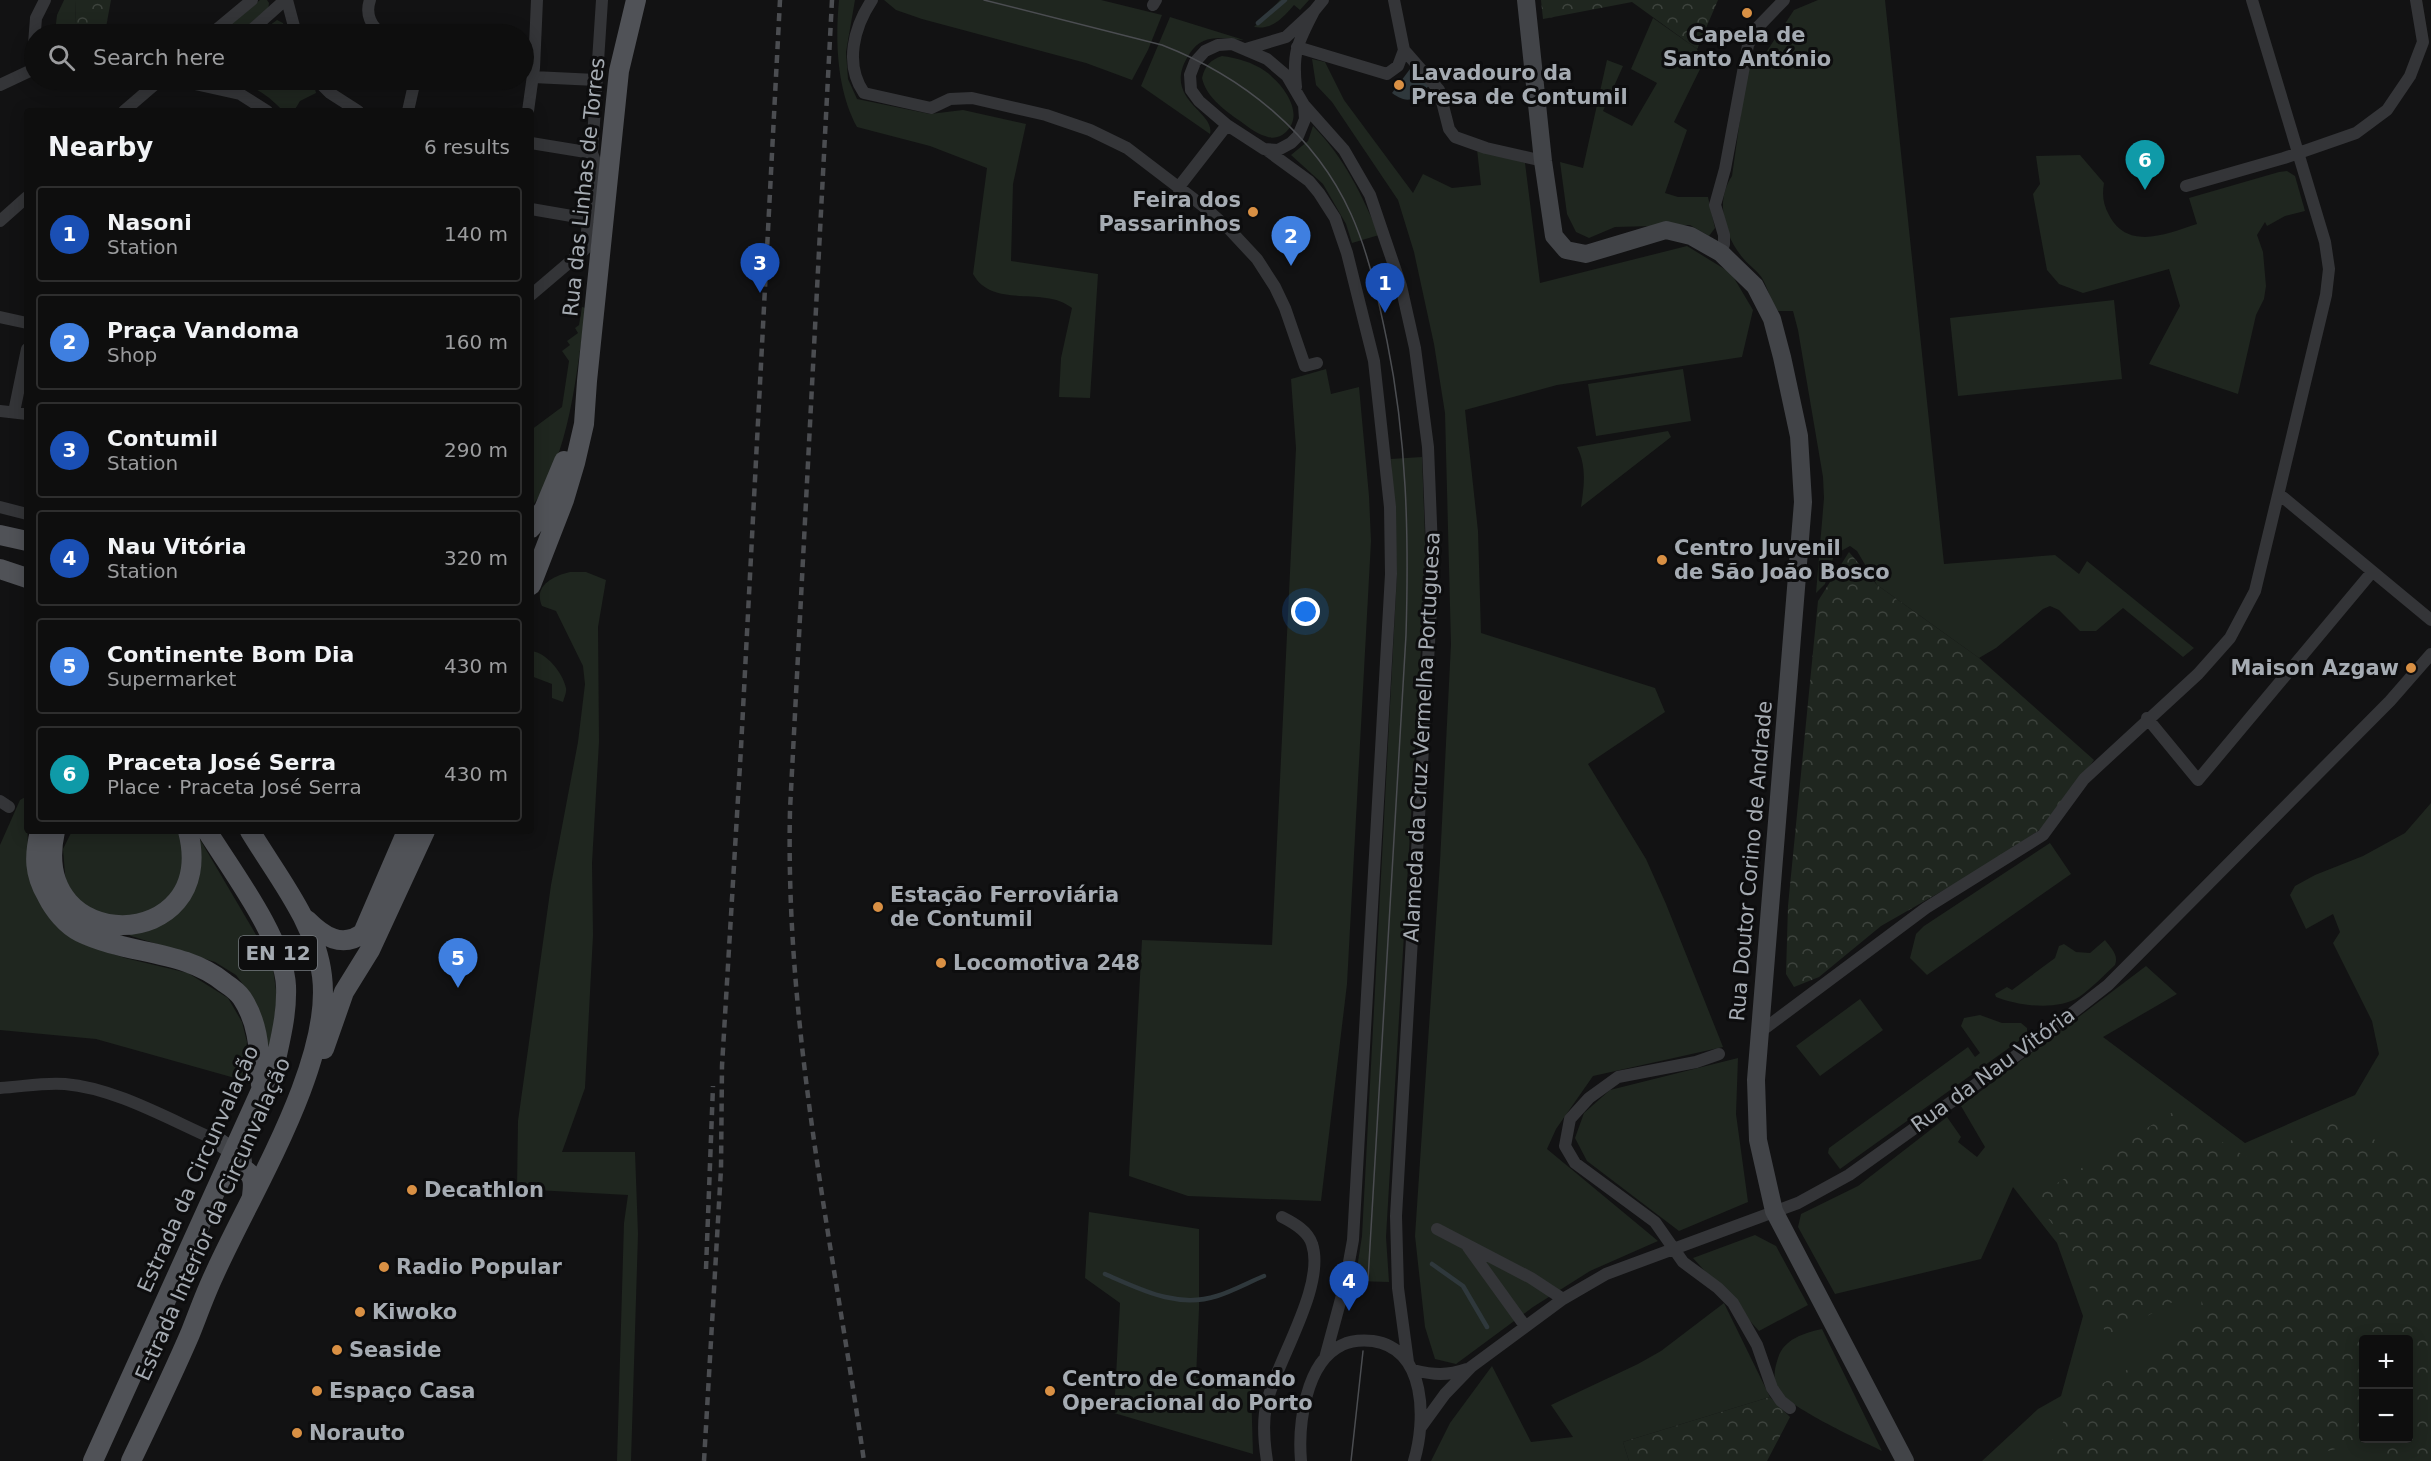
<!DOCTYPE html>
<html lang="en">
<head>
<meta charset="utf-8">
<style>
	body { margin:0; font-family:"DejaVu Sans",sans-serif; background:#171717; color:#f1f3f6 }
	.controls { position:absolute; right:18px; bottom:18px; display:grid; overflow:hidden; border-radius:6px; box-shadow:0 3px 15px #0003 }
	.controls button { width:54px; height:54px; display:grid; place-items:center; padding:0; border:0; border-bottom:2px solid #2e2e2e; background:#0e0e0e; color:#f1f3f6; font:30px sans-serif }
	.you { position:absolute; left:1306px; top:612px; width:21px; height:21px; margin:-15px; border:4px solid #fff; border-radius:50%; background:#1a73e8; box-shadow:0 0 0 9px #1a73e833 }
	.badge { display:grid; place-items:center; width:39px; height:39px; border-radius:50%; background:#0b8043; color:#fff; font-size:20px; font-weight:700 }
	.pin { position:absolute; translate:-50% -50px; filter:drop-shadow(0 2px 3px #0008) }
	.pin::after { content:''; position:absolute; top:32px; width:21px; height:18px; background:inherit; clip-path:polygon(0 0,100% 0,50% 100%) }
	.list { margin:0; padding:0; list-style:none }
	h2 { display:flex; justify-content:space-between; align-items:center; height:78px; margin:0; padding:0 24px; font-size:26px }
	h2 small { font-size:20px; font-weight:400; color:#9b9c9e }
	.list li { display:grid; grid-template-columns:39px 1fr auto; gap:18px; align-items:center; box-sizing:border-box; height:96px; margin:0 12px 12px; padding:0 12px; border:2px solid #2e2e2e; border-radius:6px }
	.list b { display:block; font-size:22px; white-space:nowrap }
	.list p { margin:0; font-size:20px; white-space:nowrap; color:#9b9c9e }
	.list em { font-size:20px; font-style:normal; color:#9b9c9e }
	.icon { flex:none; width:33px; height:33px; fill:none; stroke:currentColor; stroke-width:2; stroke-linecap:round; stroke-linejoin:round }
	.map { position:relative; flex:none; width:2431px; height:1461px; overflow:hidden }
	.search { position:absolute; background:#0e0e0e; box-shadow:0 3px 15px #0003; left:24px; top:24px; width:510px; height:66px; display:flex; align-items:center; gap:15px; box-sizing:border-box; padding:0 21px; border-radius:33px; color:#9b9c9e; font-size:22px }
	.panel { position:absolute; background:#0e0e0e; box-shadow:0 3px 15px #0003; left:24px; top:108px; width:510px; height:726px; border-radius:6px }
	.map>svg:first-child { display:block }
	.green { fill:#1f261f; fill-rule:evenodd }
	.forest { fill:url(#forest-crowns); fill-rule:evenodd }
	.water { fill:#2f383c }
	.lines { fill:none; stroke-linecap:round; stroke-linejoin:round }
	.stream { stroke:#2f383c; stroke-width:4.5 }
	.street { stroke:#343538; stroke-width:12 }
	.secondary { stroke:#424448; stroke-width:18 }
	.primary { stroke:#505257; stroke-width:20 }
	.tram { stroke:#4b4d51; stroke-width:1.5 }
	.rail { stroke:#4b4d51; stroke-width:4.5; stroke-dasharray:8 6; stroke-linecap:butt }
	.poi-dot { fill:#d99044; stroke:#0d0d0e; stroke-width:2 }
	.labels { text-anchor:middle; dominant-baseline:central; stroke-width:6; stroke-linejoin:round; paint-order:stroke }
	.shield { fill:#0d0d0e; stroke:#777c81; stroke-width:1.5 }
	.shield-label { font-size:20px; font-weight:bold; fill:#a5abb2 }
	.poi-label { font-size:21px; font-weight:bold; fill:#a5abb2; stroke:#0d0d0e; text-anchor:start }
	.street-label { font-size:21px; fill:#a5abb2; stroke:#0d0d0e }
</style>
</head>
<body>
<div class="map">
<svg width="2431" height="1461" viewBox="0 0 2431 1461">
	<defs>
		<pattern id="forest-crowns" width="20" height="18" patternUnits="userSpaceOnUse" patternTransform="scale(1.5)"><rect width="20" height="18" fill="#1f261f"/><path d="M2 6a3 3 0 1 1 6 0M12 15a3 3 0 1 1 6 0" fill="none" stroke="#3d433d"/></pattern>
	</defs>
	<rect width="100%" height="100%" fill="#121213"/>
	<path class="green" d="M 64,0 L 75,0 L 76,24 L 123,28 L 122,34 L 67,34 L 67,32 L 55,32 L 57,15 Z
		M 260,0 L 267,0 L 269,3 L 268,11 L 240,34 L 225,34 L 222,31 Z
		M 839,0 L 855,0 L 846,52 L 848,79 L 857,99 L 930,114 L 963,110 L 1026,124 L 1013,184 L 1011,261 L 1098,274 L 1090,398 L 1059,397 L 1061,358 L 1072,308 C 1044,285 993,310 973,274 L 987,168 L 930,146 L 857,127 C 837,90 835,42 839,0 Z
		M 884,0 L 1101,0 L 1162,15 L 1148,50 L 1132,80 L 1086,63 L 922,19 L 896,10 Z
		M 1280,0 L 1309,0 L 1300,10 L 1294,5 C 1283,18 1272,30 1254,27 Z
		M 1818,0 L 1885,0 L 1944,564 L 2055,555 L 2079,574 L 2087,561 L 2194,648 L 2183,657 L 2123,608 L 2096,631 L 2080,631 L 2059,610 L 2050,606 L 2043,609 L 1996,648 L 1979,658 L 1877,585 L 1857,551 L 1850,546 L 1834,555 L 1825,584 L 1816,593 L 1824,498 L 1823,477 L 1798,330 L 1793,311 L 1778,311 C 1770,301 1768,288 1762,278 C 1757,270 1748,265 1742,257 C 1724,235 1715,201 1732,176 L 1747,70 L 1761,60 L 1794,10 Z
		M 1170,17 L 1244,40 C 1223,38 1203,33 1190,53 C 1159,99 1216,111 1210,134 L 1141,86 Z
		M 1653,18 L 1697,49 L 1703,63 L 1674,122 L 1687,130 L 1665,193 L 1678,197 L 1708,197 L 1715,228 L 1709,236 L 1690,225 L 1615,227 L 1589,238 L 1576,232 L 1567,214 L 1560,162 L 1583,168 L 1607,60 L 1623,66 L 1603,111 L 1632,126 L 1657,83 L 1631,69 Z
		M 277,20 L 283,23 L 287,34 L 258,34 Z
		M 1222,56 C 1237,58 1252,62 1265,71 C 1282,83 1306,113 1286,132 C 1280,138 1272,139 1265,136 C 1255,133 1246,125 1237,119 C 1222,108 1206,96 1202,78 C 1205,66 1210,60 1222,56 Z
		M 1312,59 L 1325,62 L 1344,100 L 1413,193 L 1423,174 L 1452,188 L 1481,185 L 1477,149 L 1525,163 L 1540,283 L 1687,246 L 1731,273 L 1753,310 L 1742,357 L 1557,385 L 1465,410 L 1478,531 L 1481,633 L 1655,688 L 1665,712 L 1588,764 L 1646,859 L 1666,904 L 1723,1047 L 1593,1076 L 1556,1129 L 1547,1149 L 1658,1241 L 1590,1271 L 1533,1307 L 1456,1364 L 1435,1359 L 1425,1327 L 1415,1236 L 1440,862 L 1451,644 L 1445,413 L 1434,344 L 1414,252 L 1398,200 L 1332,102 L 1316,85 Z
		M 233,80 L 307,80 L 315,89 L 316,93 L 300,101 L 294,111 L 283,111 C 269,96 253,85 233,80 Z
		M 1313,126 C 1344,157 1362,195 1379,235 L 1352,243 L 1346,224 L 1323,184 L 1291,155 L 1308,141 Z
		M 2080,155 L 2104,183 C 2102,195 2103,204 2109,215 C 2128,251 2166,234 2197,224 L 2189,198 L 2279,172 L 2287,171 L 2295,176 L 2305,211 L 2285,216 L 2267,226 L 2265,222 L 2257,235 L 2263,252 L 2266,286 L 2264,299 L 2256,315 L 2238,394 L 2149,364 L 2180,306 L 2169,269 L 2083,293 L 2059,284 L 2047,270 L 2033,194 L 2040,184 L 2036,156 Z
		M 2114,300 L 2122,379 L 1958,396 L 1950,318 Z
		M 582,307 L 586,308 C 576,372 571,455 531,508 L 531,430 L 562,407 L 569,361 L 562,351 L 570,345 L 567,341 L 578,333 L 575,328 L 579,325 Z
		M 1326,369 L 1331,394 L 1359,387 L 1369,496 L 1371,541 L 1347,984 L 1321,1201 L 1188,1196 L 1129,1176 L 1142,940 L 1272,945 L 1296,448 L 1291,379 Z
		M 1683,369 L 1691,421 L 1596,436 L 1588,384 Z
		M 1668,431 L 1671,437 L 1581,507 C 1584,486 1587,467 1577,447 Z
		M 1422,457 L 1426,564 L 1386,1237 L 1389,1282 L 1355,1281 L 1362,1236 L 1397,573 L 1391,459 Z
		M 570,572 L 586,572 L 606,580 L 598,627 L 599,742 L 592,863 L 593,935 L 585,1088 L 562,1152 L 635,1152 L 638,1234 L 631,1461 L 617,1461 L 624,1223 L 628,1195 L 517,1189 L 518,1121 L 551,885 L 578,742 L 585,684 L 583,666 L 556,611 L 542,606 C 533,586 553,576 570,572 Z
		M 531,651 C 546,652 563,673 566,688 C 567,692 564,698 563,702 L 552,698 L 552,684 L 531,676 Z
		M 27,796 L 28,859 L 64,930 L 83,944 L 125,958 L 188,973 L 228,998 L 242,1022 L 247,1042 L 242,1080 L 96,1039 L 0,1030 L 0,845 L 20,800 Z
		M 2431,803 L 2431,1461 L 1982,1461 L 2038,1409 L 2061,1396 L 2083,1316 L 2057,1243 L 2013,1187 L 1981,1259 L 1835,1294 L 1798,1227 L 1801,1214 L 1858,1186 L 1947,1117 L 1961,1137 L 1958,1142 L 1977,1157 L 1985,1147 L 1961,1106 L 2146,966 L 2177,994 L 2103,1037 L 2245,1143 L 2355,1095 L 2379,1054 L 2372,1021 L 2333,943 L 2340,932 L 2333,914 L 2306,929 L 2290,895 L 2295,886 L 2315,875 L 2363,856 L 2405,833 ZM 2364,1340 L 2408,1340 L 2408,1438 L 2364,1438 Z
		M 72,831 L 195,831 L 272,962 L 277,997 L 270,1055 L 245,987 L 236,975 L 215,962 L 131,936 L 102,914 L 82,905 L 66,886 L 63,849 Z
		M 2050,843 L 2071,874 L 1927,975 L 1910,958 L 1916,934 L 1924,926 Z
		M 2105,940 C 2111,948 2119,955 2115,965 C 2104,975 2092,988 2079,997 C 2057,1011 2019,1006 1996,997 L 1995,994 L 2007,987 L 2012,990 L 2055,958 L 2059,946 L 2064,944 L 2076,952 L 2090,953 Z
		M 1860,999 L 1883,1030 L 1820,1076 L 1796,1046 Z
		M 1980,1015 L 2002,1023 L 2021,1023 L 2027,1028 L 2027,1035 L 1840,1169 L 1828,1153 L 1829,1148 L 1968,1047 L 1975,1057 L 1980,1053 L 1961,1026 L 1964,1018 Z
		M 1738,1058 L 1736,1114 L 1748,1202 L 1679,1231 L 1587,1161 L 1575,1138 L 1584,1113 L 1610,1090 Z
		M 1089,1212 L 1199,1229 L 1199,1309 L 1196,1378 L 1251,1387 L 1253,1454 L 1114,1413 L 1120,1303 L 1085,1278 Z
		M 1755,1235 L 1776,1246 L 1808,1305 L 1759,1331 L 1693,1258 Z
		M 1724,1303 L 1770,1397 L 1623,1442 L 1629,1461 L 1431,1461 L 1450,1423 L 1492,1366 L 1531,1442 L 1573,1437 L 1551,1405 L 1638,1364 L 1661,1351 Z
		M 1822,1329 L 1882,1451 C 1861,1440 1783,1406 1776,1386 C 1773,1376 1775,1367 1778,1358 C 1784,1339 1804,1333 1822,1329 Z"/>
	<path class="forest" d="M 75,0 L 111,0 L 106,27 L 76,24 Z
		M 1541,0 L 1718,0 L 1697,49 L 1632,2 L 1543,19 Z
		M 1849,552 L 1877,585 L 1979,658 L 2094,760 L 2048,824 L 1991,863 L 1881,926 L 1819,977 L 1794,987 L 1786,974 L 1788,906 L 1818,601 Z
		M 2173,1112 L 2253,1161 L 2333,1118 L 2431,1169 L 2431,1461 L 2374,1461 L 2366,1441 L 2290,1461 L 2058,1461 L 2046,1451 L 2078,1397 L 2150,1357 L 2201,1315 L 2202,1286 L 2107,1338 L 2081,1263 L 2033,1198 ZM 2364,1340 L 2408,1340 L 2408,1438 L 2364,1438 Z
		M 1770,1397 L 1790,1417 L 1767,1461 L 1629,1461 L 1623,1442 Z"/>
	<path class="water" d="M 1410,69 L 1429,86 C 1414,98 1410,106 1392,93 Z"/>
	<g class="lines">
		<path class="stream" d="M 1258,23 L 1285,0
			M 1432,1264 L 1463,1286 L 1487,1327
			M 1105,1274 C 1140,1289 1177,1309 1217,1296 C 1233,1291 1249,1282 1264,1276"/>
		<path class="street" d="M 287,0 L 296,34
			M 370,0 C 365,14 371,27 383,34
			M 872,0 C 854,27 844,64 864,93 L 931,108 L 950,99 L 972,98 L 1046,115 L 1090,130 L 1127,148 L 1203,206 L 1229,229 L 1257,259 L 1275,287 L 1285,308 L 1305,366 L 1317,363
			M 1394,0 L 1404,50 L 1439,90 L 1449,129 L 1455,137 L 1486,148 L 1543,161
			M 1153,5 L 1156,0
			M 1314,11 L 1323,0
			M 211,34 L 252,0
			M 247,34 L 285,0
			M 1297,47 L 1387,74 L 1398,66 L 1404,50
			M 1246,49 L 1286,37 L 1314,11 C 1298,43 1292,51 1296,87
			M 32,70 L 36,18 L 45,0
			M 533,77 L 596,80
			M 177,80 L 240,94 L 267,111
			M 317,80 L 330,93 L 358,111
			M 0,85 L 34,69
			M 1304,105 L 1305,119 L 1298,136 L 1291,143 L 1278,150 L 1264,149 L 1227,125 L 1199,101 L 1191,90 L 1190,75 L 1195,62 L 1205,51 L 1218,45 L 1232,44 L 1267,59 L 1287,76 L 1304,105 L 1344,150 L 1370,195 L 1401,286 L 1415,348 L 1428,447 L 1433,574 L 1396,1216 L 1398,1288 L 1408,1362
			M 124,111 L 160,80
			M 408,111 L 415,80
			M 528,111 L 534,68 L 537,0
			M 531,143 L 592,153
			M 1268,151 L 1309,181 L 1319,193 L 1335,218 L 1347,253 L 1374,361 L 1390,507 L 1391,574 L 1353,1240 L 1345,1284 L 1325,1358
			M 2186,186 L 2284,158 L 2356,133 L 2387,110 L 2410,76 L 2423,42 L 2416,0
			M 1178,188 L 1227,125
			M 531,209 L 589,219
			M 0,221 L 27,197
			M 1721,253 L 1724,244 L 1724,235 L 1715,205 L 1725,169 L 1748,45 L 1757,28 L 1784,0
			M 531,295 L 585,249 L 595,161 L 592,153 L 602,0
			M 0,317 L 27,323
			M 0,411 L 27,414
			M 14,412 L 27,349
			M 2279,494 L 2431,620
			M 0,507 L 27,514
			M 2147,718 L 2198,780 L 2372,572
			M 0,801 L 9,807
			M 1760,1032 L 1926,908 L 2043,835 L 2084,779 L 2198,674 L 2230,638 L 2255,591 L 2326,295 L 2329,269 L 2325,242 L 2252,0
			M 1719,1054 L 1696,1062 L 1618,1077 L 1589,1098 L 1570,1119 L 1565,1146 L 1575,1163 L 1655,1222 L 1683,1262 L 1718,1288 L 1733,1303 L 1757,1345 L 1772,1388 L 1781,1401 L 1790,1408
			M 0,1088 C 21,1087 44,1082 65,1084 C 115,1088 170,1120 216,1140 L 222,1140
			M 1437,1229 L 1531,1278 L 1563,1299
			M 1468,1247 L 1525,1326
			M 1413,1370 C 1434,1375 1447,1376 1467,1369
			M 1421,1427 L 1445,1394 L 1471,1367 L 1563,1299 L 1606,1274 L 1798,1203 L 1849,1175 L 2031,1045 L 2108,985 L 2390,701 L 2431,654
			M 1267,1461 C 1264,1442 1262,1421 1267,1402 C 1277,1360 1326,1286 1312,1244 C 1308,1231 1294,1223 1282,1217
			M 1301,1461 C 1298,1426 1305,1362 1342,1345 C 1352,1340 1363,1340 1373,1341 C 1427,1349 1426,1421 1414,1461"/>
		<path class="secondary" d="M 1526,0 L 1543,161 L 1554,236 L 1566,250 L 1586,254 L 1666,230 L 1691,236 L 1721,253 L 1755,286 L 1772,319 L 1782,357 L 1799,436 L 1803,502 L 1756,1080 L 1758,1140 L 1774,1211 L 1905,1461
			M 216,1140 L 227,1147 L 243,1161"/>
		<path class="primary" d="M 531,528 L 544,509 L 564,461
			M 0,535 L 27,541
			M 0,569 L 27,578
			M 531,585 L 564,500 L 575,463 L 584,424 L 587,381 L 619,71 L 636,0
			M 40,831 C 34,856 34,874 47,896 C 54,910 66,925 80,932 C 127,955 184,949 225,983 C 231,987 238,992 242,998 C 260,1025 259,1054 261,1085
			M 55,831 C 27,958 220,955 188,831
			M 307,920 C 323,936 342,949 363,933 L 407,831
			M 324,1049 L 344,992 L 370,950 L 425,831
			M 221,1178 L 239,1167 C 254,1173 254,1181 252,1196
			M 93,1461 L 277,1055 C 282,1032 287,1010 286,986 C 284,940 232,871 207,831
			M 131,1461 C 151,1419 172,1376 190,1334 C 198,1314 205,1294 214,1275 C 250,1194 333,1063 322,976 C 316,923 277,876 250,831"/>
		<path class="tram" d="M 984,0 L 1162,45 C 1242,76 1315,134 1351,214 C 1369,254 1378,298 1387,341 C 1407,439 1409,536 1406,635 L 1368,1280
			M 1351,1461 L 1363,1351"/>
		<path class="rail" d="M 832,0 L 790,810 C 785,1029 833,1246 864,1461
			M 706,1269 L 713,1086
			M 704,1461 L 721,1169 L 722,1066 L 741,748 L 780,0"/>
	</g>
	<g class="poi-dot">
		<circle cx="1747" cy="13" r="6"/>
		<circle cx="1399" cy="85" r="6"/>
		<circle cx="1253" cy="212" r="6"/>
		<circle cx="1662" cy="560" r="6"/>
		<circle cx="2411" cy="668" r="6"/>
		<circle cx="878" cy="907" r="6"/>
		<circle cx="941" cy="963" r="6"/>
		<circle cx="412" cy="1190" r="6"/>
		<circle cx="384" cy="1267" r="6"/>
		<circle cx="360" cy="1312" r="6"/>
		<circle cx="337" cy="1350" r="6"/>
		<circle cx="317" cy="1391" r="6"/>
		<circle cx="1050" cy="1391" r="6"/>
		<circle cx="297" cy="1433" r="6"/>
	</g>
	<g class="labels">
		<rect class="shield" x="239" y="936" width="78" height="34" rx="4.5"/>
		<g class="shield-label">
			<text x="278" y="953">EN 12</text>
		</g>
		<g class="poi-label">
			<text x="1747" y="35" text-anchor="middle">Capela de<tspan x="1747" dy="24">Santo António</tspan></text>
			<text x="1411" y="73">Lavadouro da<tspan x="1411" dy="24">Presa de Contumil</tspan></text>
			<text x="1241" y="200" text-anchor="end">Feira dos<tspan x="1241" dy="24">Passarinhos</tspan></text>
			<text x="1674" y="548">Centro Juvenil<tspan x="1674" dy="24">de São João Bosco</tspan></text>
			<text x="2399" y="668" text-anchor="end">Maison Azgaw</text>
			<text x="890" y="895">Estação Ferroviária<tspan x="890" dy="24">de Contumil</tspan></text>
			<text x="953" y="963">Locomotiva 248</text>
			<text x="424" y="1190">Decathlon</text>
			<text x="396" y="1267">Radio Popular</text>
			<text x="372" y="1312">Kiwoko</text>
			<text x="349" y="1350">Seaside</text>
			<text x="1062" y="1379">Centro de Comando<tspan x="1062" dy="24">Operacional do Porto</tspan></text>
			<text x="329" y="1391">Espaço Casa</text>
			<text x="309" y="1433">Norauto</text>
		</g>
		<g class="street-label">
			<text transform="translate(584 187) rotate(-84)">Rua das Linhas de Torres</text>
			<text transform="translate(1422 737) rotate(-87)">Alameda da Cruz Vermelha Portuguesa</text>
			<text transform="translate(1751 861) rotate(-85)">Rua Doutor Corino de Andrade</text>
			<text transform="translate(1993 1070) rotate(-36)">Rua da Nau Vitória</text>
			<text transform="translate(198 1169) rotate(-66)">Estrada da Circunvalação</text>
			<text transform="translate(213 1219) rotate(-66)">Estrada Interior da Circunvalação</text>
		</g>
	</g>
</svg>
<div class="controls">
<button>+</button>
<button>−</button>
</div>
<div class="you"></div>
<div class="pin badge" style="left:1385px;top:313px;background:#1a4fb4">1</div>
<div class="pin badge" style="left:1291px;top:266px;background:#3f7fe0">2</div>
<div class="pin badge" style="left:760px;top:293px;background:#1a4fb4">3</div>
<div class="pin badge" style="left:1349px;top:1311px;background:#1a4fb4">4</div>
<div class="pin badge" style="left:458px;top:988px;background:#3f7fe0">5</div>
<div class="pin badge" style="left:2145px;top:190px;background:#0f9aa8">6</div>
<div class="search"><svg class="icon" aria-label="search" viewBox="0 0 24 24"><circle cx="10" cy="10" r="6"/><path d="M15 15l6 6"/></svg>Search here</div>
<section class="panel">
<h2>Nearby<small>6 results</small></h2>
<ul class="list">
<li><span class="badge" style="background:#1a4fb4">1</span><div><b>Nasoni</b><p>Station</p></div><em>140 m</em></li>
<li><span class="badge" style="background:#3f7fe0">2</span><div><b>Praça Vandoma</b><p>Shop</p></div><em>160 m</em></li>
<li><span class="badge" style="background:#1a4fb4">3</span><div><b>Contumil</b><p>Station</p></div><em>290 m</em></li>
<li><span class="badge" style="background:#1a4fb4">4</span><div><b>Nau Vitória</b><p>Station</p></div><em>320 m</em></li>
<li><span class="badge" style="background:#3f7fe0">5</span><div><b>Continente Bom Dia</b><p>Supermarket</p></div><em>430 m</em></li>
<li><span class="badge" style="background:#0f9aa8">6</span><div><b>Praceta José Serra</b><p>Place · Praceta José Serra</p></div><em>430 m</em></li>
</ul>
</section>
</div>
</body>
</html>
